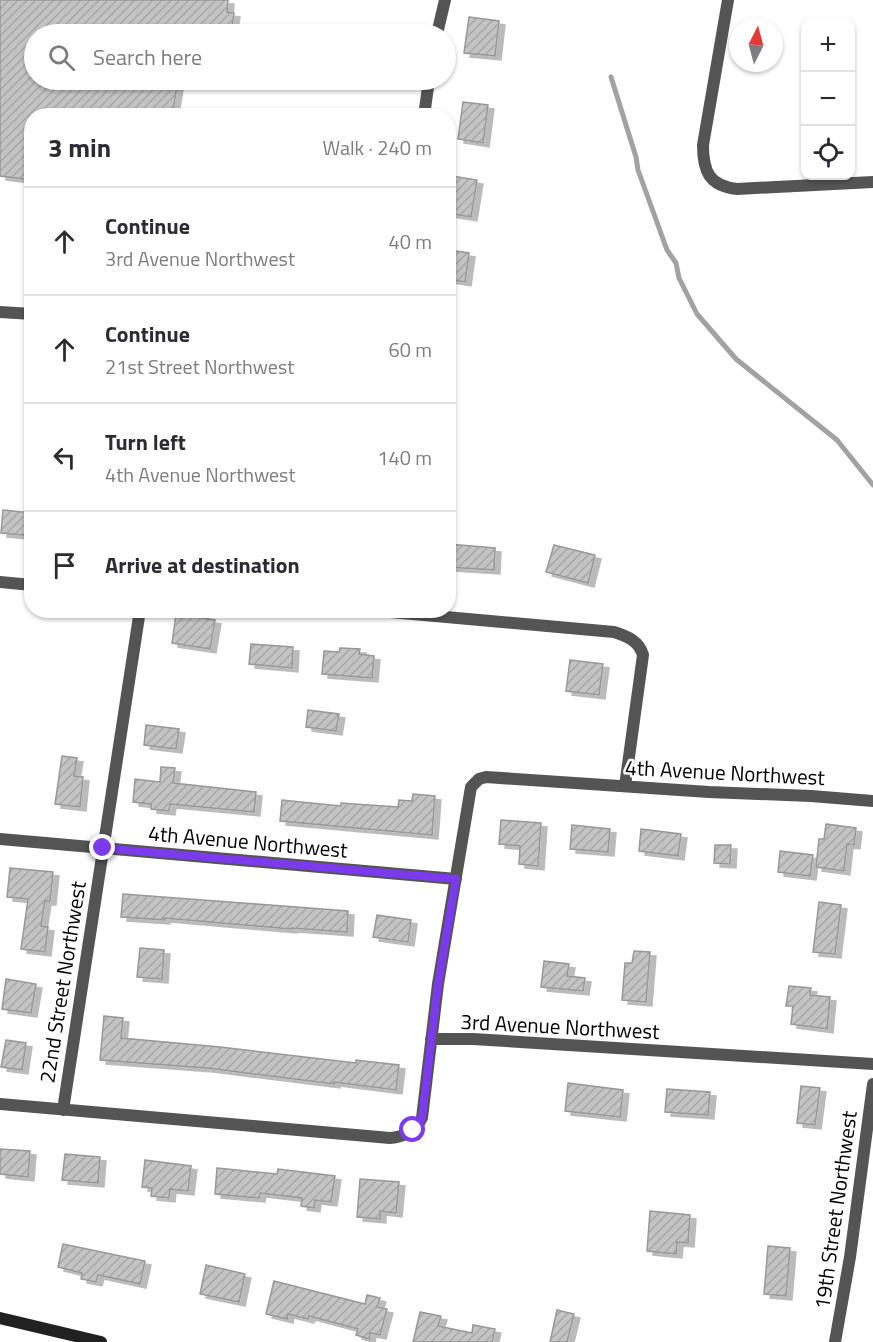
<!DOCTYPE html>
<html lang="en">
<head>
<meta charset="utf-8">
<style>
	body { margin:0; font-family:"Titillium Web",sans-serif; background:#f2f2f3; color:#2b2b33 }
	.controls { position:absolute; right:18px; top:18px; display:grid; overflow:hidden; border-radius:12px; box-shadow:0 2px 4px #0004 }
	.controls button { width:54px; height:54px; display:grid; place-items:center; padding:0; border:0; border-bottom:2px solid #e1e1e2; background:#fff; color:#2b2b33; font:30px sans-serif }
	.compass { position:absolute; left:729px; top:18px; width:54px; height:54px; border-radius:50%; background:#fff; box-shadow:0 2px 4px #0004; rotate:6deg }
	.stop { position:absolute; width:18px; height:18px; margin:-14px; border:4px solid #7c3aed; border-radius:50%; background:#fff }
	.stop.end { background:#7c3aed; border-color:#fff; box-shadow:0 2px 6px #0008 }
	.list { margin:0; padding:0; list-style:none }
	h2 { display:flex; justify-content:space-between; align-items:center; height:78px; margin:0; padding:0 24px; font-size:26px }
	h2 small { font-size:20px; font-weight:400; color:#7c7c81 }
	.list li { display:grid; grid-template-columns:39px 1fr auto; gap:18px; align-items:center; box-sizing:border-box; height:108px; padding:0 24px; border-top:2px solid #e1e1e2 }
	.list b { display:block; font-size:22px; white-space:nowrap }
	.list p { margin:0; font-size:20px; white-space:nowrap; color:#7c7c81 }
	.list em { font-size:20px; font-style:normal; color:#7c7c81 }
	.icon { flex:none; width:33px; height:33px; fill:none; stroke:currentColor; stroke-width:2; stroke-linecap:round; stroke-linejoin:round }
	.map { position:relative; flex:none; width:873px; height:1342px; overflow:hidden }
	.search { position:absolute; background:#fff; box-shadow:0 2px 4px #0004; left:24px; top:24px; width:432px; height:66px; display:flex; align-items:center; gap:15px; box-sizing:border-box; padding:0 21px; border-radius:33px; color:#7c7c81; font-size:22px }
	.panel { position:absolute; background:#fff; box-shadow:0 2px 4px #0004; left:24px; top:108px; width:432px; height:510px; border-radius:24px }
	.map>svg:first-child { display:block }
	.lines { fill:none; stroke-linecap:round; stroke-linejoin:round }
	.stream { stroke:#a2a2a2; stroke-width:5 }
	.building { fill:url(#building-hatch); stroke:#989898; stroke-width:1.5; filter:url(#shadow) }
	.street { stroke:#545454; stroke-width:12 }
	.secondary { stroke:#212121; stroke-width:12 }
	.route { stroke:#7c3aed; stroke-width:8 }
	.labels { text-anchor:middle; dominant-baseline:central; stroke-width:5; stroke-linejoin:round; paint-order:stroke }
	.street-label { font-size:21px; fill:#000; stroke:#fff }
</style>
</head>
<body>
<div class="map">
<svg width="873" height="1342" viewBox="0 0 873 1342">
	<defs>
		<pattern id="building-hatch" width="6" height="6" patternUnits="userSpaceOnUse" patternTransform="scale(1.5)"><rect width="6" height="6" fill="#c4c4c4"/><path d="M-1 1l2-2M0 6l6-6M5 7l2-2" fill="none" stroke="#a7a7a7"/></pattern>
		<filter id="shadow"><feDropShadow dx="6" dy="4" stdDeviation="0" flood-color="#0004"/></filter>
	</defs>
	<rect width="100%" height="100%" fill="#fff"/>
	<g class="lines">
		<path class="stream" d="M 611,77 L 636,157 L 638,170 L 667,250 L 676,263 L 679,278 L 697,314 L 736,359 L 837,440 L 873,485"/>
	</g>
	<path class="building" d="M 0,0 L 228,0 L 227,12 L 234,13 L 231,34 L 34,34 L 34,80 L 178,80 L 172,116 L 32,116 L 32,180 L 0,176 Z
		M 469,17 L 499,21 L 495,56 L 464,53 Z
		M 463,102 L 488,105 L 483,143 L 458,139 Z
		M 452,176 L 477,180 L 471,217 L 448,213 L 448,201 Z
		M 448,250 L 469,253 L 465,282 L 448,279 Z
		M 3,510 L 32,513 L 32,536 L 1,533 Z
		M 448,544 L 495,548 L 494,570 L 448,567 Z
		M 554,545 L 595,555 L 588,583 L 546,572 Z
		M 176,614 L 215,620 L 210,649 L 172,643 Z
		M 251,644 L 293,647 L 292,668 L 249,664 Z
		M 340,648 L 360,649 L 359,654 L 374,656 L 372,678 L 322,674 L 324,651 L 339,652 Z
		M 570,660 L 603,664 L 599,695 L 566,691 Z
		M 308,710 L 339,714 L 336,731 L 306,727 Z
		M 146,725 L 179,729 L 176,749 L 144,745 Z
		M 62,756 L 77,758 L 74,776 L 83,777 L 80,807 L 55,804 Z
		M 161,767 L 175,768 L 173,783 L 256,792 L 254,812 L 170,804 L 169,811 L 151,809 L 151,804 L 133,802 L 135,779 L 160,782 Z
		M 413,794 L 435,796 L 432,835 L 280,821 L 282,800 L 341,806 L 341,803 L 398,807 L 399,800 L 412,801 Z
		M 501,820 L 541,823 L 538,866 L 519,864 L 520,846 L 499,844 Z
		M 826,824 L 856,828 L 854,845 L 847,844 L 844,871 L 816,867 L 819,839 L 824,839 Z
		M 572,825 L 610,829 L 608,852 L 570,849 Z
		M 641,829 L 681,834 L 678,856 L 639,851 Z
		M 715,845 L 731,845 L 730,864 L 714,863 Z
		M 780,851 L 813,855 L 810,876 L 778,872 Z
		M 10,868 L 53,872 L 50,901 L 45,901 L 41,926 L 48,927 L 45,952 L 21,949 L 28,899 L 7,897 Z
		M 123,894 L 348,911 L 347,932 L 291,928 L 291,929 L 164,918 L 164,920 L 121,917 Z
		M 819,902 L 841,905 L 835,954 L 813,952 Z
		M 377,915 L 411,920 L 408,942 L 373,937 Z
		M 140,948 L 164,950 L 162,979 L 137,977 Z
		M 634,951 L 650,952 L 646,1002 L 622,1000 L 625,963 L 632,963 Z
		M 544,961 L 569,964 L 567,976 L 585,978 L 583,991 L 541,987 Z
		M 6,979 L 36,984 L 31,1013 L 2,1009 Z
		M 789,986 L 811,988 L 810,995 L 830,997 L 827,1029 L 791,1024 L 793,1006 L 786,1006 Z
		M 104,1016 L 123,1018 L 121,1038 L 220,1047 L 356,1063 L 356,1060 L 399,1065 L 396,1090 L 334,1082 L 334,1084 L 207,1068 L 100,1060 Z
		M 6,1040 L 26,1043 L 22,1070 L 1,1067 Z
		M 568,1083 L 623,1090 L 620,1117 L 565,1111 Z
		M 801,1086 L 820,1088 L 815,1125 L 797,1123 Z
		M 667,1089 L 710,1092 L 708,1115 L 665,1112 Z
		M 0,1149 L 30,1151 L 28,1177 L 0,1174 Z
		M 65,1154 L 100,1157 L 98,1183 L 62,1180 Z
		M 145,1160 L 191,1166 L 188,1191 L 170,1189 L 169,1198 L 151,1196 L 152,1188 L 142,1187 Z
		M 217,1168 L 277,1174 L 278,1169 L 335,1176 L 331,1202 L 315,1200 L 314,1208 L 301,1206 L 302,1198 L 260,1193 L 259,1198 L 215,1194 Z
		M 360,1179 L 399,1182 L 396,1213 L 380,1211 L 380,1219 L 357,1217 Z
		M 650,1211 L 690,1215 L 688,1243 L 677,1242 L 676,1254 L 647,1251 Z
		M 63,1244 L 145,1261 L 140,1284 L 98,1275 L 96,1282 L 81,1279 L 82,1273 L 58,1267 Z
		M 768,1246 L 790,1248 L 786,1296 L 764,1294 Z
		M 206,1265 L 245,1274 L 239,1302 L 200,1294 Z
		M 274,1281 L 365,1304 L 367,1295 L 380,1298 L 377,1307 L 387,1309 L 380,1335 L 370,1333 L 369,1339 L 356,1335 L 358,1329 L 309,1316 L 308,1319 L 288,1314 L 287,1319 L 266,1314 Z
		M 557,1310 L 574,1314 L 567,1342 L 550,1342 Z
		M 420,1312 L 441,1316 L 438,1326 L 472,1333 L 473,1325 L 495,1329 L 492,1342 L 413,1342 Z"/>
	<g class="lines">
		<path class="street" d="M 728,0 L 703,145 C 703,171 709,186 737,189 L 873,182
			M 437,34 L 445,0
			M 424,116 L 429,80
			M 0,312 L 32,314
			M 0,582 L 32,585
			M 368,610 L 614,632 C 627,636 639,641 643,655 L 625,786
			M 0,839 L 456,879
			M 431,1039 L 473,1039 L 873,1064
			M 0,1104 L 390,1138 C 405,1137 415,1131 422,1118 L 438,984 L 471,787 L 479,779 L 486,777 L 709,792 L 811,796 L 873,801
			M 63,1110 L 140,610
			M 835,1342 L 850,1257 L 873,1084"/>
		<path class="secondary" d="M 0,1318 L 101,1342"/>
	</g>
	<g class="lines">
		<path class="route" d="M 103,848 L 456,879 L 438,984 L 422,1118 L 413,1130"/>
	</g>
	<g class="labels">
		<g class="street-label">
			<text transform="translate(725 772) rotate(3)">4th Avenue Northwest</text>
			<text transform="translate(248 841) rotate(5)">4th Avenue Northwest</text>
			<text transform="translate(62 982) rotate(-81)">22nd Street Northwest</text>
			<text transform="translate(560 1026) rotate(3)">3rd Avenue Northwest</text>
			<text transform="translate(835 1210) rotate(-82)">19th Street Northwest</text>
		</g>
	</g>
</svg>
<div class="controls">
<button>+</button>
<button>−</button>
<button><svg class="icon" aria-label="locate" viewBox="0 0 24 24"><circle cx="12" cy="12" r="6"/><path d="M12 2v4M12 18v4M2 12h4M18 12h4"/></svg></button>
</div>
<svg class="compass" viewBox="-18 -18 36 36"><path d="M0-13l5 13h-10z" fill="#e53935"/><path d="M0 13l5-13h-10z" fill="#7c7c81"/></svg>
<div class="stop" style="left:413px;top:1130px"></div>
<div class="stop end" style="left:103px;top:848px"></div>
<div class="search"><svg class="icon" aria-label="search" viewBox="0 0 24 24"><circle cx="10" cy="10" r="6"/><path d="M15 15l6 6"/></svg>Search here</div>
<section class="panel">
<h2>3 min<small>Walk · 240 m</small></h2>
<ul class="list">
<li><svg class="icon" aria-label="ahead" viewBox="0 0 24 24"><path d="M12 20V5M6 11l6-6 6 6"/></svg><div><b>Continue</b><p>3rd Avenue Northwest</p></div><em>40 m</em></li>
<li><svg class="icon" aria-label="ahead" viewBox="0 0 24 24"><path d="M12 20V5M6 11l6-6 6 6"/></svg><div><b>Continue</b><p>21st Street Northwest</p></div><em>60 m</em></li>
<li><svg class="icon" aria-label="left" viewBox="0 0 24 24"><path d="M17 20v-9H6M10 6l-5 5 5 5"/></svg><div><b>Turn left</b><p>4th Avenue Northwest</p></div><em>140 m</em></li>
<li><svg class="icon" aria-label="arrive" viewBox="0 0 24 24"><path d="M6 21V4h12l-3 4 3 4H6"/></svg><div><b>Arrive at destination</b></div></li>
</ul>
</section>
</div>
</body>
</html>
